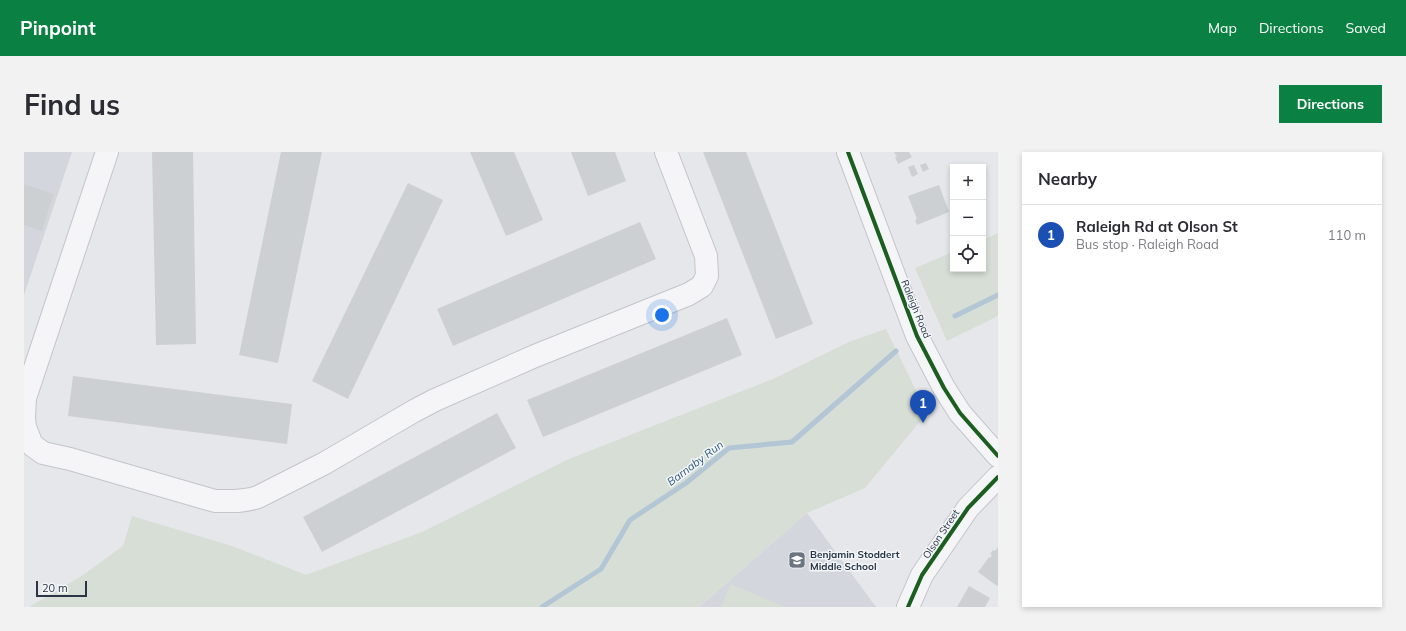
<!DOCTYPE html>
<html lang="en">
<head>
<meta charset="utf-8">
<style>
	body { margin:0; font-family:Mulish,sans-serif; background:#f2f2f3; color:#2b2b33 }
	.controls { position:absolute; right:12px; top:12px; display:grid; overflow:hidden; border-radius:0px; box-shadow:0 2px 6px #0003 }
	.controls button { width:36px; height:36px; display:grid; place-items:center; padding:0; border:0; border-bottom:1px solid #e1e1e2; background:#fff; color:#2b2b33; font:20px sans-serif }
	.scale { position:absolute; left:12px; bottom:10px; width:51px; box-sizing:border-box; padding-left:4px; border:2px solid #2a3645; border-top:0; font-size:11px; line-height:14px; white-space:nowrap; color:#2a3645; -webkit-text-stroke:3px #f3f6f9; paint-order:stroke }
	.you { position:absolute; left:638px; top:163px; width:14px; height:14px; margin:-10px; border:3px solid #fff; border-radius:50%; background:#1a73e8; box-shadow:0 0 0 6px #1a73e833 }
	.badge { display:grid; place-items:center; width:26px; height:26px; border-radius:50%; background:#0b8043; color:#fff; font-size:13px; font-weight:700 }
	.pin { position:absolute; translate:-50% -33px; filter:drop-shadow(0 1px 2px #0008) }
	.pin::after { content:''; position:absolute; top:21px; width:14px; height:12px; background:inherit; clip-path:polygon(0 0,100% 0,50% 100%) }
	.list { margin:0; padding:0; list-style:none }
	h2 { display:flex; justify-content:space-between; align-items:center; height:52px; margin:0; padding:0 16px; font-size:17px }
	h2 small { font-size:13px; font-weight:400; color:#7c7c81 }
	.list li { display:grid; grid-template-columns:26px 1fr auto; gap:12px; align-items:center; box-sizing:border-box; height:60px; padding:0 16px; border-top:1px solid #e1e1e2 }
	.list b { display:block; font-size:15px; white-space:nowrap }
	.list p { margin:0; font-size:13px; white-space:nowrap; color:#7c7c81 }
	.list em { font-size:13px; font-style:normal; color:#7c7c81 }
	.icon { flex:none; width:22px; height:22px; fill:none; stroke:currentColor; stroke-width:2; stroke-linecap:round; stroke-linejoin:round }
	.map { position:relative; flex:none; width:974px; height:455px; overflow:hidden; border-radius:0px }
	header { display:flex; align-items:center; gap:24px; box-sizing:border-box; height:56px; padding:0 20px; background:#0b8043; color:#fff }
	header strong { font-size:19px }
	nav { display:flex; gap:22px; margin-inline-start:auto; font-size:14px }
	.intro { display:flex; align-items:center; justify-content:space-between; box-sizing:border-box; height:96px; padding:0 24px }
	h1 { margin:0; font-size:28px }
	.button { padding:10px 18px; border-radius:0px; background:#0b8043; color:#fff; font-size:14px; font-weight:700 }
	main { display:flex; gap:24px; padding:0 24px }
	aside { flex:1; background:#fff; border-radius:0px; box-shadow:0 2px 6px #0003 }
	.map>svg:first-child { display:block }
	.built { fill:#d3d7dd }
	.green { fill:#d6ded5 }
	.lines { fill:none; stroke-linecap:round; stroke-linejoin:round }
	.stream { stroke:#b3c6d6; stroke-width:5 }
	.building { fill:#cdd0d3 }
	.minor-casing { stroke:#c3c5c8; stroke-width:24 }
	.minor { stroke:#f5f5f7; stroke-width:22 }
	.cycleway-casing { stroke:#f3f6f9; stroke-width:6 }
	.cycleway { stroke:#1b5e20; stroke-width:4 }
	.labels { text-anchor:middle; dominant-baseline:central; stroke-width:3; stroke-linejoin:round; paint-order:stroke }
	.street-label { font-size:10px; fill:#2a3645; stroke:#f3f6f9 }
	.poi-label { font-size:10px; font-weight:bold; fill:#2a3645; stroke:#f3f6f9; text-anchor:start }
	.water-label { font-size:11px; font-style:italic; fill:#32597b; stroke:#f3f6f9 }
</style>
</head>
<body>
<header>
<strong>Pinpoint</strong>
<nav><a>Map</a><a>Directions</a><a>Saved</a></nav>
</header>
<div class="intro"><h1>Find us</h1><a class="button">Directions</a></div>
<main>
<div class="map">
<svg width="974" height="455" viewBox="0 0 974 455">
	<rect width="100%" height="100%" fill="#e5e7ea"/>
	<path class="built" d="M 0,0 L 48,0 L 0,143 Z
		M 783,361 L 852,455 L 675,455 Z"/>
	<path class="green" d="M 974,81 L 974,164 L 923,189 L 891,116 L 929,100 L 929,117 L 959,117 L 959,88 Z
		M 862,177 L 903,261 L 841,336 L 783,361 L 675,455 L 5,455 L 59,423 L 99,394 L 108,364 L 208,394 L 282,423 L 398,380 L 545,307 L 749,227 L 825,190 Z
		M 707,432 L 761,455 L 697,455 Z"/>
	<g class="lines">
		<path class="stream" d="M 931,164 L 974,143
			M 518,455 L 577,417 L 606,368 L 662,331 L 705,296 L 768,290 L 872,199"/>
	</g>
	<path class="building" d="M 128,0 L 169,0 L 172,192 L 132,193 Z
		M 257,0 L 298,0 L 254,211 L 215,203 Z
		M 446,0 L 490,0 L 519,68 L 482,84 Z
		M 547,0 L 591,0 L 602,29 L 564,44 Z
		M 679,0 L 722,0 L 789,172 L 752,187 Z
		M 870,0 L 885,0 L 888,5 L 874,12 L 871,5 L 873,5 Z
		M 902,11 L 905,17 L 899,20 L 896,13 Z
		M 890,13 L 894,22 L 888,25 L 884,15 Z
		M 384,31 L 419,48 L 324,247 L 288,229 Z
		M 0,32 L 30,42 L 18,79 L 0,73 Z
		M 915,33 L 925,60 L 893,73 L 891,68 L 893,67 L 884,44 Z
		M 616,70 L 632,107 L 429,194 L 413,157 Z
		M 703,166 L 718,203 L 519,285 L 503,248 Z
		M 49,224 L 268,252 L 263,292 L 44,264 Z
		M 473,261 L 492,296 L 298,400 L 279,365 Z
		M 974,395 L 974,433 L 973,434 L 954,420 L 965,405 L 966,406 L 968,403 L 966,402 L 969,398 L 971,399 Z
		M 945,434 L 966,446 L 961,455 L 933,455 Z"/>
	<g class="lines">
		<g class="minor-casing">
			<path id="minor" d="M 824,0 L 893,184 L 920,236 L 936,261 L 974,304
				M 0,266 L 1,246 L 83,0
				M 0,267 L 1,275 L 8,293 L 19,301 L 46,307 L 191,349 C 206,349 220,350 234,345 L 301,311 L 390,259 L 411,248 L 511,204 L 665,142 L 678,134 L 683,124 L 682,104 L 642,0
				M 884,455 L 898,423 L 944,356 L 974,325"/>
		</g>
		<use href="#minor" class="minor"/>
		<g class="cycleway-casing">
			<path id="cycleway" d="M 824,0 L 893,184 L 920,236 L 936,261 L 974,304
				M 884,455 L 898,423 L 944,356 L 974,325"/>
		</g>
		<use href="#cycleway" class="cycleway"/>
	</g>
	<defs>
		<g id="school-square" transform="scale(0.9)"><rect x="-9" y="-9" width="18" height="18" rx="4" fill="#6b747f" stroke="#f3f6f9"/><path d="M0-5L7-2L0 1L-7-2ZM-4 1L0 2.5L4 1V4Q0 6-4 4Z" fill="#fff"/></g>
	</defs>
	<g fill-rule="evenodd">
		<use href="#school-square" x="773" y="408"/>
	</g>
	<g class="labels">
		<g class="street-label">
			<text transform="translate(892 157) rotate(68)">Raleigh Road</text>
			<text transform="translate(917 382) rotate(-56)">Olson Street</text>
		</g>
		<g class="poi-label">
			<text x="786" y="402">Benjamin Stoddert<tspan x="786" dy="12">Middle School</tspan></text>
		</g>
		<g class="water-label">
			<text transform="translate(671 311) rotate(-37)">Barnaby Run</text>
		</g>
	</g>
</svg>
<div class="controls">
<button>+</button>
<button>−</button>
<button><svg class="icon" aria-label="locate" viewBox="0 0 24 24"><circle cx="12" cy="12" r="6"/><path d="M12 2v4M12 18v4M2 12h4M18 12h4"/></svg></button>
</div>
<div class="scale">20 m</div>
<div class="you"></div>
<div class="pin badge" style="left:899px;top:271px;background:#1a4fb4">1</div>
</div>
<aside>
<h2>Nearby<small></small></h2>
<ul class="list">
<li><span class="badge" style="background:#1a4fb4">1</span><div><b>Raleigh Rd at Olson St</b><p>Bus stop · Raleigh Road</p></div><em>110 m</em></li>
</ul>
</aside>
</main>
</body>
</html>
